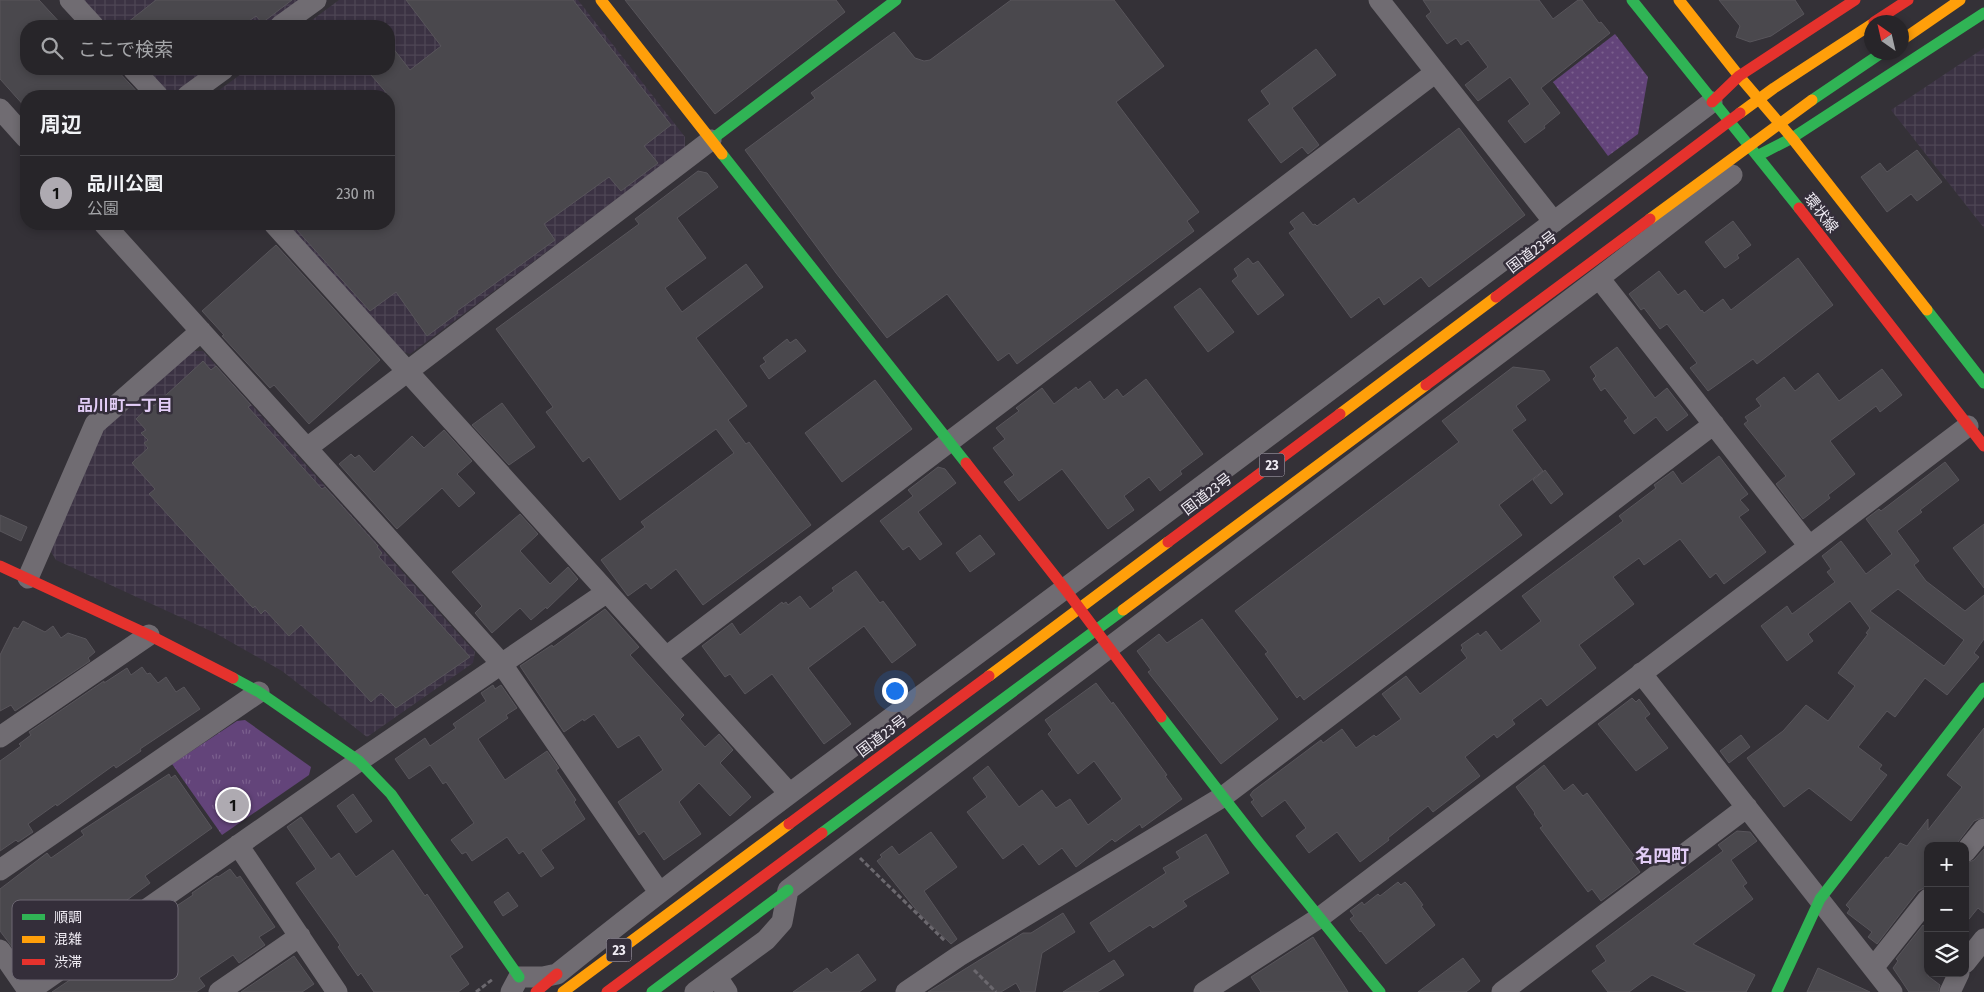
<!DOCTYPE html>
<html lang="ja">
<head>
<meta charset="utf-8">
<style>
	body { margin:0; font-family:"Fira Sans Condensed","Noto Sans JP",sans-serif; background:#2f2d31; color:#f1f3f6 }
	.controls { position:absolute; right:15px; bottom:15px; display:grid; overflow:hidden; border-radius:10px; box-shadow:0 2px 8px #0003 }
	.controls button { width:45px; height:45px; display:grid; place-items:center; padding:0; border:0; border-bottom:1px solid #434246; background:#272529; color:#f1f3f6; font:25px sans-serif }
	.compass { position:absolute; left:1864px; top:15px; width:45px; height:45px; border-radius:50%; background:#272529; box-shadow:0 2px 8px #0003; rotate:326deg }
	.you { position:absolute; left:894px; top:690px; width:18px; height:18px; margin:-12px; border:4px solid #fff; border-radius:50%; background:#1a73e8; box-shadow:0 0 0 8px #1a73e833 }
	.badge { display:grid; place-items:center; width:32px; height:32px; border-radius:50%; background:#aeaab1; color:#111; font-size:16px; font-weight:700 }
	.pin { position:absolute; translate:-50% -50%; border:2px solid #fff; box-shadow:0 1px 5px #0006 }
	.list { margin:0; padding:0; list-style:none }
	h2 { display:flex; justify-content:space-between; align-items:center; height:65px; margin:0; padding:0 20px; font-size:21px }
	h2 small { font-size:16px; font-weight:400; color:#a4a5a8 }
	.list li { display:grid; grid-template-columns:32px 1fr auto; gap:15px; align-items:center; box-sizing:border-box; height:75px; padding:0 20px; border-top:1px solid #434246 }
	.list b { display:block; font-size:19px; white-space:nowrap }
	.list p { margin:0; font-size:16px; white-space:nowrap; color:#a4a5a8 }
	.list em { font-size:16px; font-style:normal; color:#a4a5a8 }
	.icon { flex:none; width:28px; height:28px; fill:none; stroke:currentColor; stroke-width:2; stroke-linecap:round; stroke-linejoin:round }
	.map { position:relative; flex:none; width:1984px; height:992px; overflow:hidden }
	.search { position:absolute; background:#272529; box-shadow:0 2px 8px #0003; left:20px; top:20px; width:375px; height:55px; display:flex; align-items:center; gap:12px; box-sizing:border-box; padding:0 18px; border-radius:20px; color:#a4a5a8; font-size:19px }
	.panel { position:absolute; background:#272529; box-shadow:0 2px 8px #0003; left:20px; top:90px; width:375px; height:140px; border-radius:20px }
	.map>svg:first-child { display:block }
	.industrial { fill:url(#industrial-grid) }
	.grass { fill:url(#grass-dots) }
	.park { fill:url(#park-tufts) }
	.building { fill:#4a484d; stroke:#58555b; fill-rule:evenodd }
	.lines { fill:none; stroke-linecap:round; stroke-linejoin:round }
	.path { stroke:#6b686e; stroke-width:3; stroke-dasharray:5 2.5; stroke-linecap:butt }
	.street { stroke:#706c72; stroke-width:21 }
	.fast { stroke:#30b455; stroke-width:11 }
	.slow { stroke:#ff9f0a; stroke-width:11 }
	.jam { stroke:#e5322d; stroke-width:11 }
	.labels { text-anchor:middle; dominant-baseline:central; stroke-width:5; stroke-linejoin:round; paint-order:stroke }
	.shield { fill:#342e3a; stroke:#b7b2bc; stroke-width:1 }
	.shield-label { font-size:14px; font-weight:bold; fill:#efebf3 }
	.street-label { font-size:15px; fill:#efebf3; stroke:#342e3a }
	.neighbourhood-label { font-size:16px; font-weight:bold; fill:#e2cdf6; stroke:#342e3a }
	.quarter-label { font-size:18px; font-weight:bold; fill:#e2cdf6; stroke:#342e3a }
	.key { fill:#342e3a; stroke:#6c6772; stroke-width:1 }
	.key-label { font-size:14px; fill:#efebf3 }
</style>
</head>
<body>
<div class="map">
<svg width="1984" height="992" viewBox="0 0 1984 992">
	<defs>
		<pattern id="industrial-grid" width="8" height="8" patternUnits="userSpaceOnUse" patternTransform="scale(1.25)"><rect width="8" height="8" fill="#3b3243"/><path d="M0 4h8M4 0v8" fill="none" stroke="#4e4655"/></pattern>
		<pattern id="grass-dots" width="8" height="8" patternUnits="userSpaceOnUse" patternTransform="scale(1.25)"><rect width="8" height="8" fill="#63447a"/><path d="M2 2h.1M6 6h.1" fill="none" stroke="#7a5f8d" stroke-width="1.8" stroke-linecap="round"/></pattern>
		<pattern id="park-tufts" width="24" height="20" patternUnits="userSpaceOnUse" patternTransform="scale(1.25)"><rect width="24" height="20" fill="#63447a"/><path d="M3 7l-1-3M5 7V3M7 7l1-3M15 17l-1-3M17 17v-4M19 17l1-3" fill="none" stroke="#7a5f8d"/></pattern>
	</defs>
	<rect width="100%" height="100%" fill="#343137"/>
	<path class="industrial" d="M 82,0 L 299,0 L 264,26 L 106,26 Z
		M 339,0 L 578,0 L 685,137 L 685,148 L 410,354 L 401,351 L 285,224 L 389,224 L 389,96 L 211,96 L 248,69 L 389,69 L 389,26 L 304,26 Z
		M 1984,48 L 1984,228 L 1891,110 Z
		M 144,69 L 208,69 L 178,92 L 163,90 Z
		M 192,351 L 203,351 L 475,652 L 473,663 L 367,737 L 282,671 L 215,633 L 56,560 L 50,550 L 101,428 Z"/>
	<path class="grass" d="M 1615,34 L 1648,77 L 1638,134 L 1608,156 L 1553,82 Z"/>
	<path class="park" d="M 245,720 L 311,767 L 309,775 L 222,835 L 172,764 L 237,721 Z"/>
	<path class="building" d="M 0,0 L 39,0 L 63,26 L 26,26 L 26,69 L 116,69 L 141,96 L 26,96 L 26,108 L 0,79 Z
		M 156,0 L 292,0 L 262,23 L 256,16 L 242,26 L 123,26 Z
		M 406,0 L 573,0 L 671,125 L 644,146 L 658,163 L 621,191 L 609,177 L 544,224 L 555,240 L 457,311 L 458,313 L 427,336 L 396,292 L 370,311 L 296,229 L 303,224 L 389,224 L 389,96 L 366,69 L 389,69 L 389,43 L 410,70 L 441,46 Z
		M 625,0 L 836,0 L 845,12 L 715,114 Z
		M 1011,0 L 1114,0 L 1164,66 L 1116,102 L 1199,212 L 1187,221 L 1194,231 L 1017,364 L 1009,353 L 998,361 L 947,294 L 887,338 L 836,273 L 745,150 L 815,98 L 811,93 L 894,32 L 915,58 L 924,61 L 930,60 Z
		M 1423,0 L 1539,0 L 1553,19 L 1578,0 L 1582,0 L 1599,23 L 1601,22 L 1610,33 L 1541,88 L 1560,113 L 1544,126 L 1545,128 L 1525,143 L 1508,121 L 1530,104 L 1510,77 L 1478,101 L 1465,85 L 1488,67 L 1468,40 L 1461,45 L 1456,38 L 1447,44 L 1426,16 L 1431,12 Z
		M 1719,0 L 1795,0 L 1804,14 L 1771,36 L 1750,42 L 1736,37 L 1740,26 Z
		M 1316,49 L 1336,75 L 1292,108 L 1319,145 L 1308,154 L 1302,147 L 1281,163 L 1248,120 L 1270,104 L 1261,91 Z
		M 1459,128 L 1525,215 L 1429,287 L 1421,277 L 1384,305 L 1379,297 L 1351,318 L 1289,233 L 1295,229 L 1290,222 L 1303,212 L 1313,225 L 1315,224 L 1317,226 L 1354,198 L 1358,204 Z
		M 1917,150 L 1942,182 L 1917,201 L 1911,194 L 1887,212 L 1861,177 L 1880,163 L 1887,172 Z
		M 698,171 L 707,173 L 718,187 L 677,218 L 706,258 L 665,288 L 682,312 L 746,264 L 763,287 L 696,338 L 747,406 L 728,420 L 746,444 L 749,442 L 811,525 L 703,605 L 676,569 L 651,589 L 646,583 L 628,596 L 601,560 L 645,527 L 641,522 L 734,453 L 716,429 L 620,500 L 589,457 L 583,462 L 546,412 L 553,407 L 496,329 L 639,224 L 635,219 Z
		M 1733,221 L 1751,245 L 1737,255 L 1739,258 L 1725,268 L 1705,242 Z
		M 276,245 L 380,360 L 309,424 L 274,385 L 270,388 L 222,336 L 224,335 L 202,311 Z
		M 1248,258 L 1253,264 L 1258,261 L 1284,295 L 1258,315 L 1232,281 L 1238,276 L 1234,269 Z
		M 1798,258 L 1833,305 L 1757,364 L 1753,359 L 1708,391 L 1690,368 L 1697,363 L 1667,324 L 1660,329 L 1644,308 L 1641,310 L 1629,294 L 1659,271 L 1678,295 L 1685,290 L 1701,311 L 1702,310 L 1704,313 L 1723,299 L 1731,310 Z
		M 1200,288 L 1234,332 L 1208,352 L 1174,307 Z
		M 787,339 L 790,343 L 796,339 L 806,351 L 769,379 L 760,366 L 766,362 L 763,358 Z
		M 1617,347 L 1655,398 L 1667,388 L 1688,415 L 1667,431 L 1656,417 L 1634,434 L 1624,421 L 1628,418 L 1605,388 L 1601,391 L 1593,379 L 1596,376 L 1590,367 Z
		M 203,361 L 211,370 L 216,366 L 251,405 L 248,407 L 322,489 L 325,487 L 378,546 L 377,547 L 382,553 L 379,557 L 470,657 L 396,708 L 381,693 L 371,702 L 301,625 L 289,636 L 265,610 L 261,614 L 255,606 L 253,608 L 149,494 L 155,489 L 132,463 L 148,448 L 144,443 L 148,440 L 141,433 L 146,430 L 136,419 L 152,404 L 154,406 Z
		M 1513,367 L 1544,371 L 1550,380 L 1516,406 L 1526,420 L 1512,430 L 1543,471 L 1499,505 L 1522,535 L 1304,700 L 1300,695 L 1297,698 L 1265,654 L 1268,652 L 1235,611 L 1459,442 L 1442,421 Z
		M 1882,369 L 1902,395 L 1880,412 L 1876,406 L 1830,441 L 1855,474 L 1828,495 L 1830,498 L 1803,519 L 1776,484 L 1786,476 L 1744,424 L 1748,421 L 1745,417 L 1761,406 L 1756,399 L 1784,377 L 1795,391 L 1818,373 L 1839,401 Z
		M 1146,379 L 1203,454 L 1180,471 L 1182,474 L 1160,491 L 1149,477 L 1124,496 L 1134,510 L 1108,529 L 1062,469 L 1019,501 L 1004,482 L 1014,475 L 993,448 L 1005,439 L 996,428 L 1019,411 L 1016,408 L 1042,388 L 1054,404 L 1076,387 L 1078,390 L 1090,381 L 1104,400 L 1117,389 L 1123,397 Z
		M 875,380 L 912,429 L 842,482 L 805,433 Z
		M 502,403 L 535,447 L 509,465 L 472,425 Z
		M 444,430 L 472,461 L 457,474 L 475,493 L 459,507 L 442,488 L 397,529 L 339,464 L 351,454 L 355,458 L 359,455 L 374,472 L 412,436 L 424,448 Z
		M 1719,456 L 1748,494 L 1740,500 L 1749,510 L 1739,517 L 1766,552 L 1724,584 L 1716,573 L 1710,578 L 1680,539 L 1644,565 L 1639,558 L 1613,577 L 1634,604 L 1579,645 L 1596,668 L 1547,706 L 1541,698 L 1512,720 L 1515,724 L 1497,738 L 1494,734 L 1465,757 L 1480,776 L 1433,812 L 1428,806 L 1388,838 L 1389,840 L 1360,862 L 1337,832 L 1309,853 L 1296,836 L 1306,828 L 1285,800 L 1262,817 L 1251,802 L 1254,800 L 1250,795 L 1253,791 L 1321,740 L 1323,743 L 1342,729 L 1356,748 L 1374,735 L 1376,737 L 1401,719 L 1382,694 L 1406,676 L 1420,694 L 1467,658 L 1461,650 L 1463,648 L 1461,645 L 1478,633 L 1480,636 L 1486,631 L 1501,651 L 1541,621 L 1522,596 L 1623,521 L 1619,516 L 1656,488 L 1654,485 L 1673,471 L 1682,484 Z
		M 1945,462 L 1959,480 L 1920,510 L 1922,512 L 1897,531 L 1919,561 L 1914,565 L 1926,581 L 1965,611 L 1984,595 L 1984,639 L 1974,653 L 1979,657 L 1947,695 L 1925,678 L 1895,717 L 1887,711 L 1858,747 L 1882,765 L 1879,769 L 1887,775 L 1851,821 L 1809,788 L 1784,807 L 1747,758 L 1783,731 L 1806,705 L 1828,721 L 1855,686 L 1838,673 L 1868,634 L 1866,633 L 1870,628 L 1850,601 L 1808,634 L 1813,641 L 1787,661 L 1761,626 L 1787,606 L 1792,614 L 1835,582 L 1827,572 L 1831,569 L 1822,556 L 1841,541 L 1866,574 L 1892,554 L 1866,519 L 1879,509 L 1881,511 ZM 1898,589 L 1964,640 L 1944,666 L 1870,611 Z
		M 938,467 L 945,469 L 956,483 L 918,512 L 942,544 L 920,560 L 909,546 L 903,550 L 880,521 L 913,496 L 908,490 Z
		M 1545,470 L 1563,494 L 1551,504 L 1533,480 Z
		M 520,514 L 538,534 L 520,551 L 550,584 L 568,567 L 578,579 L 547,609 L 546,607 L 531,620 L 520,608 L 492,633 L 475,613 L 482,606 L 452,572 Z
		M 0,515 L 27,527 L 21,541 L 0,531 Z
		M 1984,524 L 1984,588 L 1953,548 Z
		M 980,535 L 995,554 L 970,572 L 956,553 Z
		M 856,571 L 880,603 L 883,601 L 916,645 L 892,663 L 864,626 L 808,668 L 851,724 L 824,744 L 772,674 L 745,694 L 730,674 L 725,677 L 702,646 L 732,623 L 740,635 L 782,602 L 783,604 L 786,602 L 788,605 L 800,596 L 810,609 L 834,591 L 832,588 Z
		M 605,609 L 639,647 L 630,655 L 684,715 L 680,719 L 705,747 L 719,734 L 733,750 L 720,763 L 751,797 L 730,816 L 699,783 L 679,802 L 701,834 L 664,860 L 644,831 L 639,835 L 618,802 L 663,770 L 639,735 L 618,748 L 594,714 L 584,721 L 583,719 L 564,732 L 520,666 L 552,645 L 553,647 Z
		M 1202,619 L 1278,719 L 1221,764 L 1148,672 L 1151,670 L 1137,651 L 1159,634 L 1167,643 Z
		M 23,621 L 45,632 L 53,626 L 61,638 L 68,633 L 86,639 L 95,652 L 88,658 L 90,661 L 15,711 L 11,705 L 0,711 L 0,655 L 14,627 L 18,629 Z
		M 142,667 L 147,674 L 150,673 L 158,683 L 166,677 L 176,692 L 184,687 L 200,709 L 140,749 L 141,751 L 116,768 L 114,765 L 57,806 L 56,804 L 28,824 L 33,832 L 18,842 L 16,840 L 0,851 L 0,761 L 21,746 L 19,744 L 31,735 L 29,732 L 104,681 L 104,683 L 127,668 L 131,675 Z
		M 1096,683 L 1112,704 L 1113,702 L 1167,775 L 1165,776 L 1182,799 L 1142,828 L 1140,824 L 1115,842 L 1112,839 L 1076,867 L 1062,848 L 1039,865 L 1023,844 L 1003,859 L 967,812 L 987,797 L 973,778 L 988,766 L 1019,807 L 1042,790 L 1056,808 L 1070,799 L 1088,825 L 1122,799 L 1094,761 L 1078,774 L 1048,734 L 1052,730 L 1045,720 Z
		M 493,685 L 495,689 L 501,685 L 517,708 L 506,715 L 508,718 L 478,739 L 505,780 L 547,751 L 559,768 L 556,770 L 576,800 L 574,802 L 585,819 L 541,850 L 554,868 L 541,877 L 523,851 L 519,854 L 507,837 L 472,861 L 466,852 L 462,854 L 451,840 L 474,823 L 446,782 L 443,784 L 430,765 L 409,779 L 395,759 L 425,738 L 430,746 L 456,728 L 453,724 L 486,701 L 481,693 Z
		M 1632,698 L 1636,702 L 1639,699 L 1650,714 L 1645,718 L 1668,748 L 1636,771 L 1598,724 Z
		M 1984,728 L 1984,817 L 1974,821 L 1955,846 L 1928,846 L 1928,886 L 1918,891 L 1877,944 L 1868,937 L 1872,932 L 1847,913 L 1850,909 L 1846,905 L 1886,857 L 1888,858 L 1900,843 L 1907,846 L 1928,819 L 1928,830 L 1962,787 L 1947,775 Z
		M 1741,735 L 1750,747 L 1729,763 L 1720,751 Z
		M 1544,765 L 1564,791 L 1573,784 L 1583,796 L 1587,793 L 1635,857 L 1631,860 L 1640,872 L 1601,901 L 1592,889 L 1588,892 L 1540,828 L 1543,826 L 1534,814 L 1535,813 L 1516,787 Z
		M 169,774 L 171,778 L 175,775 L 212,828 L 145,876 L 150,883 L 115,909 L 109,900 L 74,923 L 80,932 L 64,943 L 52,951 L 47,944 L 22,960 L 0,931 L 0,889 L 47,853 L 51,858 L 84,835 L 81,831 Z
		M 353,794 L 372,821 L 356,833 L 337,806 Z
		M 301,817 L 331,859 L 339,853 L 356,877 L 393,850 L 425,896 L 427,894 L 463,947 L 450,956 L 469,984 L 458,992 L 374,992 L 361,973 L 358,976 L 338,947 L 340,945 L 296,883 L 316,869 L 287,827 Z
		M 1737,831 L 1750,832 L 1757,841 L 1731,860 L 1747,883 L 1743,886 L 1753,899 L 1693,944 L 1755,975 L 1746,992 L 1688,992 L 1652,975 L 1629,992 L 1608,992 L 1592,971 L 1606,961 L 1596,946 L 1723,851 L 1718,845 Z
		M 931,832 L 957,867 L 924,891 L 957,939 L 951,944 L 918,912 L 877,861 L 882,857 L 880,855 L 892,846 L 899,855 Z
		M 1206,834 L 1229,873 L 1183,901 L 1187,906 L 1153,928 L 1150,925 L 1109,952 L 1090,923 L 1166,873 L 1163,868 L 1180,858 L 1176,852 Z
		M 1984,849 L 1984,913 L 1978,908 L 1965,924 L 1965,864 L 1974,860 Z
		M 230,869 L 237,878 L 240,876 L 275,927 L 259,937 L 265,945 L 239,963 L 233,955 L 199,978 L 205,986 L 196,992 L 52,992 L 98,961 L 97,959 L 116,946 L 193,895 L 192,893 L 217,876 L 218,877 Z
		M 1398,882 L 1401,885 L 1405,882 L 1410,887 L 1423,905 L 1421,906 L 1435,925 L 1386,964 L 1361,931 L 1360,932 L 1350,919 L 1354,916 L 1350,911 L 1362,902 L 1364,905 L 1378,894 L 1380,896 Z
		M 508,892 L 518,906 L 503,916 L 494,902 Z
		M 1063,913 L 1075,932 L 1042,953 L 1035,992 L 1021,992 L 1016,983 L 1001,992 L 928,992 L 1023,933 L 1031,933 Z
		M 1923,925 L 1928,929 L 1928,976 L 1940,985 L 1938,992 L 1909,992 L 1893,968 L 1898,961 L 1896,959 Z
		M 1313,937 L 1348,992 L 1261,992 L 1251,977 Z
		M 858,954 L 876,980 L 859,992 L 793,992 L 827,968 L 831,973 Z
		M 294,956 L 314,984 L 302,992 L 241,992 Z
		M 1463,958 L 1480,981 L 1466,992 L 1418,992 Z
		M 1114,960 L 1124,975 L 1097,992 L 1063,992 Z
		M 1818,968 L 1870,992 L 1807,992 Z"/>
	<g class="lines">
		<path class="path" d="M 860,858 L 945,941
			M 974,970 L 996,992
			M 476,992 L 493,979"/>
		<path class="street" d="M 70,0 L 94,26
			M 1379,0 L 1554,222
			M 280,26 L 316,0
			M 133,69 L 158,96
			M 187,96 L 224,69
			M 0,109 L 26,138
			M 104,224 L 501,663 L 659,892
			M 274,224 L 789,793
			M 1599,278 L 1809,546
			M 307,448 L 711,140
			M 28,578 L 95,424 L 201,331
			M 666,657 L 1436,72
			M 1641,673 L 1892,992
			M 0,737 L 149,635
			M 238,845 L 337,992
			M 1965,852 L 1984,829
			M 0,870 L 259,692
			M 0,950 L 29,992
			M 1965,963 L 1984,939
			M 1873,968 L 1928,899
			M 717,977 L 727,992
			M 28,992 L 359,761 L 607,592
			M 219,992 L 300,936
			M 511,992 L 519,977 L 543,977 L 557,974 C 723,840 896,715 1067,587 C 1282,426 1498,265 1712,102
			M 695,992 L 766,940 L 782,922 L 788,890 L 1599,278 L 1732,175
			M 906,992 L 959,956 L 1224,796 L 1714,424
			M 1204,992 L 1319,918 L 1968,426
			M 1502,992 L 1747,807
			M 1950,992 L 1959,973"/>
		<path class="fast" d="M 1632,0 L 1799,208
			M 1812,100 L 1883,52
			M 711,140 L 896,0
			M 722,154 L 966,463
			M 1759,155 L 1792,138 L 1984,13
			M 1927,310 L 1984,383
			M 233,678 L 259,692 L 359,761 L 391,794 L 519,977
			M 1161,717 L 1259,843 L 1380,992
			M 822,833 L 1123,610
			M 652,992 L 788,890
			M 1777,992 L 1820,899 L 1984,688"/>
		<path class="slow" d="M 601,0 L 722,154
			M 1679,0 L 1739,76 L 1792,138 L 1927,310
			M 1902,40 L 1960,0
			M 1740,113 L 1774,88 L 1872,24
			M 1650,219 L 1812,100
			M 1340,414 L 1496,297
			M 1123,610 L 1426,385
			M 989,676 L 1168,542
			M 563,992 L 789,824"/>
		<path class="jam" d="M 1874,22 L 1908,0
			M 1712,102 L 1739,76 L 1855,0
			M 1799,208 L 1984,446
			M 1496,297 L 1740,113
			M 1426,385 L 1650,219
			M 966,463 L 1065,589 L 1161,717
			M 1168,542 L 1340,414
			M 0,566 L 149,635 L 233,678
			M 789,824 L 989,676
			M 536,992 L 557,974
			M 607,992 L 822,833"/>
	</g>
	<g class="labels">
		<g class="shield">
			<rect x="1259.5" y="453.5" width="25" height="23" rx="4"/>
			<rect x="606.5" y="938.5" width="25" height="23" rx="4"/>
		</g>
		<g class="shield-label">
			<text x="1272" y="465">23</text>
			<text x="619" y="950">23</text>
		</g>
		<g class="street-label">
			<text transform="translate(1821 213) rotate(52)">環状線</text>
			<text transform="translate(1532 252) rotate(-37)">国道23号</text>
			<text transform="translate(1207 494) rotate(-37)">国道23号</text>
			<text transform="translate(882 736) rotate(-37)">国道23号</text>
		</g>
		<g class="neighbourhood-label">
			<text x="125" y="405">品川町一丁目</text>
		</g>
		<g class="quarter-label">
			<text x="1662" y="856">名四町</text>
		</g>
	</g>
	<rect x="12" y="900" width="166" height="80" rx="8" class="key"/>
	<rect x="22" y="914" width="23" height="6" fill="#30b455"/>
	<rect x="22" y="936" width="23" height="7" fill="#ff9f0a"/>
	<rect x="22" y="959" width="23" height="6" fill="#e5322d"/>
	<g class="key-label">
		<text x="54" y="922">順調</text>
		<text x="54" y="944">混雑</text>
		<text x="54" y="967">渋滞</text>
	</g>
</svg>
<div class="controls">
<button>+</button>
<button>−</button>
<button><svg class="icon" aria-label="layers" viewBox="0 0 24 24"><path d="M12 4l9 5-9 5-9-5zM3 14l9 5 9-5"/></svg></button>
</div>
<svg class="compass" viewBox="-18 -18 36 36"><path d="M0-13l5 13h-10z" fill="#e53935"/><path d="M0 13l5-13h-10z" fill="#a4a5a8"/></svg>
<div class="you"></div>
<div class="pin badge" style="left:233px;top:805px">1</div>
<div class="search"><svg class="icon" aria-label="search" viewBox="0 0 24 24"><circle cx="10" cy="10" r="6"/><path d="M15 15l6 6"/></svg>ここで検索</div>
<section class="panel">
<h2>周辺<small></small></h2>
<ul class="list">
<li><span class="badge">1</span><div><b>品川公園</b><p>公園</p></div><em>230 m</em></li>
</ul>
</section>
</div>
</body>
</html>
